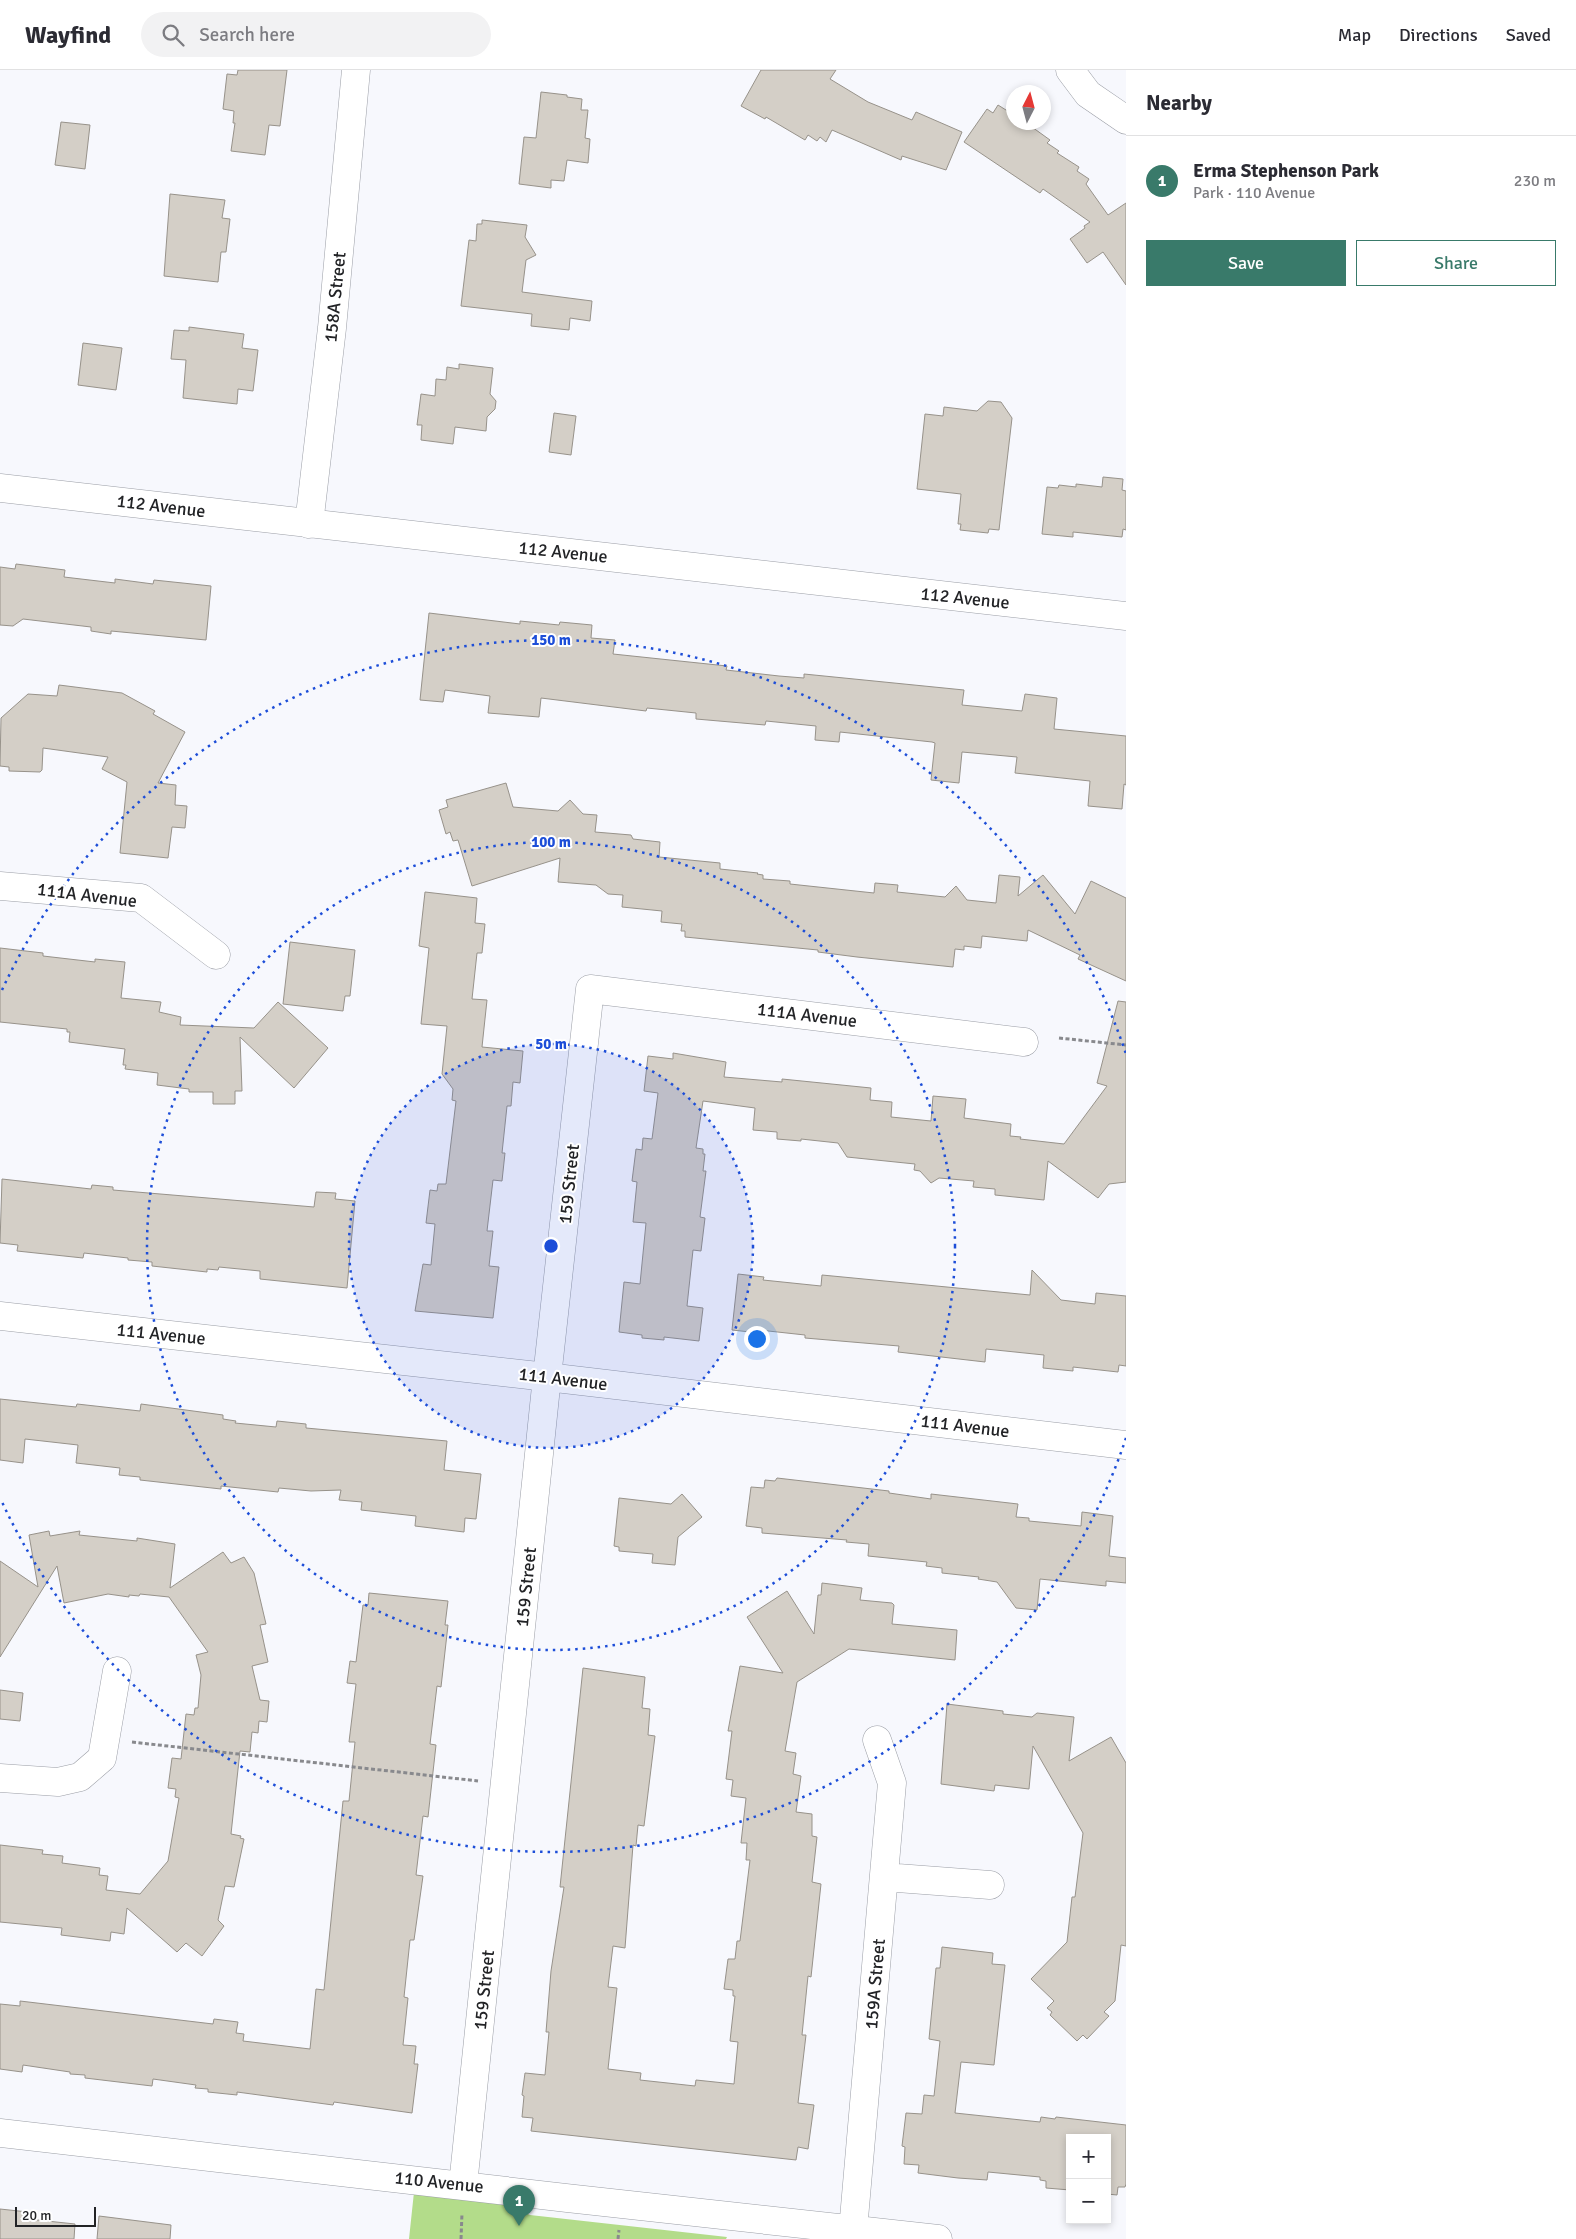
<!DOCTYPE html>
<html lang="en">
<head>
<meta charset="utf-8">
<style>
	body { margin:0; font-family:Signika,sans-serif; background:#f2f2f3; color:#2b2b33 }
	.controls { position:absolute; right:15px; bottom:15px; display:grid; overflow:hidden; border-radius:0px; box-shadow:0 2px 8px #0003 }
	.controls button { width:45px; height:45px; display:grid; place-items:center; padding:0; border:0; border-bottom:1px solid #e1e1e2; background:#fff; color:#2b2b33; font:25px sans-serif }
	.compass { position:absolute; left:1006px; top:15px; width:45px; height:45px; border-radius:50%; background:#fff; box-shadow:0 2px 8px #0003; rotate:6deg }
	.scale { position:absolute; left:15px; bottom:12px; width:81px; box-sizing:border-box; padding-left:5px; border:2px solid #222326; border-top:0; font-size:14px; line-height:18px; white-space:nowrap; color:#222326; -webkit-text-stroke:4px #fff; paint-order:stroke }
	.you { position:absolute; left:756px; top:1268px; width:18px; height:18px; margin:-12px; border:4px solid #fff; border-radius:50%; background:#1a73e8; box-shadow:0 0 0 8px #1a73e833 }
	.badge { display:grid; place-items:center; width:32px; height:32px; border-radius:50%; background:#397a6a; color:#fff; font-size:16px; font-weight:700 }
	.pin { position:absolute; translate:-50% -41px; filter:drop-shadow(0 1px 2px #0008) }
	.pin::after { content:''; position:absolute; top:26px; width:18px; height:15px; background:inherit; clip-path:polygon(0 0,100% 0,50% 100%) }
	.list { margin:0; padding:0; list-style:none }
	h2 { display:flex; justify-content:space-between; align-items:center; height:65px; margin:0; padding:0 20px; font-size:21px }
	h2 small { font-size:16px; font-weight:400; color:#7c7c81 }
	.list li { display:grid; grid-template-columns:32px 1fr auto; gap:15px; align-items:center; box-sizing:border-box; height:90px; padding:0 20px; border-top:1px solid #e1e1e2 }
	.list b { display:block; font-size:19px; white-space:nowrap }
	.list p { margin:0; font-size:16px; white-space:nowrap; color:#7c7c81 }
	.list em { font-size:16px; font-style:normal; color:#7c7c81 }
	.actions { display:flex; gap:10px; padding:15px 20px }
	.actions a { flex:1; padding:11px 0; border:1px solid #397a6a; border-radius:0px; text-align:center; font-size:18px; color:#397a6a }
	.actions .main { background:#397a6a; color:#fff }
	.icon { flex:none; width:28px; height:28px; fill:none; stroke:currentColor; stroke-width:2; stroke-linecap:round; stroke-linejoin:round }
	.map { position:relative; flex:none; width:1126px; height:2169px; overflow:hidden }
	header { display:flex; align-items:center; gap:30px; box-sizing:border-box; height:70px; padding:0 25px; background:#fff; border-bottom:1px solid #e1e1e2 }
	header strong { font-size:24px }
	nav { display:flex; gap:28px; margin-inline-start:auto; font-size:18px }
	.search { width:350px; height:45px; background:#f2f2f3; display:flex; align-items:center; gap:12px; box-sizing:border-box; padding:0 18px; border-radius:28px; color:#7c7c81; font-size:19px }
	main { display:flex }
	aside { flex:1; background:#fff }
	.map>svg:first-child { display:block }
	.green { fill:#b3dc8a }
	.building { fill:#d4cfc7; stroke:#97928a }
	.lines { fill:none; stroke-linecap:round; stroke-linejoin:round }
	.street-casing { stroke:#9b9ea6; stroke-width:29 }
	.secondary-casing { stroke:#9b9ea6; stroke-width:29 }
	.path { stroke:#88898d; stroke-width:3; stroke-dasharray:4 2.5; stroke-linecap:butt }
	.street { stroke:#fff; stroke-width:28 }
	.secondary { stroke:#fff; stroke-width:28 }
	.ring { fill:none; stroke:#1d4ed8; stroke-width:2.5; stroke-dasharray:2.5 5 }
	.labels { text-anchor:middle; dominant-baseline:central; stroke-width:4; stroke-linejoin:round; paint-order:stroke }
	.street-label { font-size:18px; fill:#222326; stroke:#fff }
	.centre { fill:#1d4ed8; stroke:#fff; stroke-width:2.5 }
	.ring-label { font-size:15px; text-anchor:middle; font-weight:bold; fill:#1d4ed8; stroke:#fff; stroke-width:4; stroke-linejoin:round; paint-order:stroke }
</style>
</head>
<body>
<header>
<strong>Wayfind</strong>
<div class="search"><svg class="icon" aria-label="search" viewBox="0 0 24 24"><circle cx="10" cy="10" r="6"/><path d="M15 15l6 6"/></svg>Search here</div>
<nav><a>Map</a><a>Directions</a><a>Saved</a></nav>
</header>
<main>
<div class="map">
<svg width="1126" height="2169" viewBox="0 0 1126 2169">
	<rect width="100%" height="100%" fill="#f7f8fd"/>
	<path class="green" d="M 414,2122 L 520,2136 L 526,2143 L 530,2145 L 727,2167 L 726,2169 L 409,2169 Z"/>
	<path class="building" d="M 238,0 L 287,0 L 280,56 L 269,55 L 265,85 L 231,81 L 235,53 L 233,53 L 234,41 L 223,39 L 227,4 L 237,5 Z
		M 761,0 L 836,0 L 830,9 L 868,32 L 912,50 L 916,42 L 962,62 L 946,100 L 902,86 L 901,90 L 832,60 L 826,72 L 820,67 L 817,71 L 808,65 L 805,70 L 766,47 L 765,49 L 741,36 Z
		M 541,22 L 567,25 L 567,27 L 582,29 L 581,40 L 588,40 L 585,68 L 590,69 L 588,93 L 567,90 L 564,111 L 551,110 L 551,118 L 519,114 L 524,67 L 536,68 Z
		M 998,35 L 1014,45 L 1014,52 L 1025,52 L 1050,70 L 1047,73 L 1059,81 L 1057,83 L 1079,97 L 1077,101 L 1089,109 L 1086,114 L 1108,145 L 1126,133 L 1126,215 L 1103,182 L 1087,193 L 1070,169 L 1085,158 L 1084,156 L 1090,152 L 1043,119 L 1040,123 L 964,72 L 987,39 L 993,43 Z
		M 61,52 L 90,55 L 85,99 L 55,95 Z
		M 170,124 L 225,130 L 222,148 L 230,149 L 226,182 L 221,182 L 218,212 L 164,206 Z
		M 482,150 L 527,155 L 525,167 L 536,185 L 526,190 L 522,222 L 592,231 L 590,251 L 570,248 L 569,260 L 531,256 L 532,244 L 461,236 L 469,170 L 476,171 L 477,154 L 482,154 Z
		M 189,257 L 244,264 L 242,278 L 258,280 L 253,321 L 238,319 L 237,334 L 183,328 L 186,290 L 171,289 L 174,260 L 189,261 Z
		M 83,273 L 122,278 L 116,320 L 78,315 Z
		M 459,294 L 493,298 L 490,324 L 496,331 L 495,339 L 487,347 L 486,361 L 455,357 L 453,374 L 421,370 L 422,355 L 417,355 L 421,324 L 435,326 L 436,309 L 446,310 L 447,297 L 459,299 Z
		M 988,331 L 1001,332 L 1012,348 L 999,460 L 989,459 L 988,463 L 960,460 L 961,454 L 958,454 L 961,424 L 917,419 L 925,344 L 943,346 L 944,337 L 977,341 Z
		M 554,343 L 576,346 L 571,385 L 549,382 Z
		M 1103,407 L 1123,409 L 1122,420 L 1126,421 L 1126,460 L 1123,459 L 1122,467 L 1073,462 L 1073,467 L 1042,464 L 1047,417 L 1058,418 L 1059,415 L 1076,417 L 1076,414 L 1102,417 Z
		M 16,494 L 65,500 L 64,507 L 115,513 L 115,509 L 153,514 L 154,510 L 211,516 L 206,570 L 111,561 L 111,564 L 91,561 L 91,557 L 23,549 L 13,556 L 0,555 L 0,497 L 15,499 Z
		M 429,543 L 520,554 L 520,551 L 559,555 L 560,552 L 592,555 L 591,568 L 615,570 L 613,584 L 727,596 L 726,600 L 779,606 L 804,608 L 804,604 L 964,620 L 962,635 L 1022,641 L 1025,624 L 1057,628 L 1054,659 L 1126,666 L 1126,715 L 1124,714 L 1122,739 L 1088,736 L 1090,711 L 1015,703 L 1017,687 L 962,682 L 959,713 L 931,710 L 935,673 L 932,672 L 840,662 L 839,672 L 815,670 L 816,656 L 766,651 L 765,655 L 696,649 L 696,643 L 647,638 L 646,641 L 541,628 L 539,647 L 488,643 L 490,626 L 445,620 L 443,632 L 420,630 Z
		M 59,615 L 122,623 L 155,641 L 153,644 L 185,662 L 158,713 L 176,715 L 175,735 L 187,736 L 185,758 L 172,757 L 168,788 L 120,783 L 127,712 L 102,699 L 108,687 L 43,678 L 42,700 L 40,702 L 9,701 L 9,697 L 0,696 L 1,648 L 28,624 L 57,626 Z
		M 506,713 L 513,737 L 558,741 L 570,730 L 583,744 L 597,745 L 595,762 L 631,765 L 633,769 L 660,772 L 659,787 L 720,793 L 720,799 L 758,803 L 757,804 L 763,805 L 763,809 L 790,811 L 790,814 L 874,823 L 875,813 L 898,815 L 897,822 L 945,827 L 956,816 L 967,830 L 996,833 L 999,805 L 1020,807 L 1018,826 L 1043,805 L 1075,844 L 1091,811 L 1126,828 L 1126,911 L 1078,889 L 1080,885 L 1028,860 L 1027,871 L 982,866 L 981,878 L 964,876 L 964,880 L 955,879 L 953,897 L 857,887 L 818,882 L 818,880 L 685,867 L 685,861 L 681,861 L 682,854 L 661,852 L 662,841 L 622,837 L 623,825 L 608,824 L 596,815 L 558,812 L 560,788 L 472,816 L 458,770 L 453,771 L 450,762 L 446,764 L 439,740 L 448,737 L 446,730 Z
		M 425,822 L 477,828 L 475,853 L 485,854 L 482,883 L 477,883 L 472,929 L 487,930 L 482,977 L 523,981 L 520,1013 L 513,1012 L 511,1036 L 507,1036 L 502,1083 L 505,1083 L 502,1111 L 493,1110 L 487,1161 L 493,1161 L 489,1196 L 499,1197 L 493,1248 L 415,1241 L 423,1194 L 431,1195 L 435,1154 L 426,1153 L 430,1120 L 437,1121 L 438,1114 L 446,1114 L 456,1031 L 452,1030 L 453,1019 L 442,1004 L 447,956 L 421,954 L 429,878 L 419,876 Z
		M 290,872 L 355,880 L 350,926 L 345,926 L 343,941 L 283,934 Z
		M 0,878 L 43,883 L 43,886 L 95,892 L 95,889 L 125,892 L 121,928 L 161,932 L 159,942 L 181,947 L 180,955 L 254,958 L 278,932 L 328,978 L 294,1018 L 240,967 L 242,1021 L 235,1021 L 235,1034 L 213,1034 L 213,1022 L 189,1022 L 189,1019 L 157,1015 L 158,1003 L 125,999 L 126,995 L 123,995 L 125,979 L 69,972 L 70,962 L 67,962 L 67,959 L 0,952 Z
		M 1118,931 L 1126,932 L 1126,1112 L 1109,1114 L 1098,1128 L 1048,1091 L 1044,1130 L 995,1125 L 995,1119 L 973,1117 L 974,1111 L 939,1108 L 931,1113 L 920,1101 L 914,1100 L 915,1094 L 847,1087 L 838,1073 L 801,1069 L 801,1071 L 777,1069 L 777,1062 L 753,1060 L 755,1038 L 703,1031 L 696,1078 L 703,1079 L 703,1084 L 705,1084 L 703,1101 L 706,1101 L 700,1147 L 705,1148 L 701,1181 L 693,1180 L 687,1236 L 703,1238 L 699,1271 L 664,1267 L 664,1270 L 642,1268 L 642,1265 L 619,1262 L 624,1212 L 640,1214 L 646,1153 L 633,1152 L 637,1112 L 632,1111 L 636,1079 L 642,1080 L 643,1068 L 652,1069 L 658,1023 L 644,1021 L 648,986 L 673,989 L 673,983 L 726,992 L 724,1007 L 782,1012 L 782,1009 L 871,1018 L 870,1030 L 892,1032 L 891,1047 L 931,1051 L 933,1026 L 966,1029 L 964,1048 L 1011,1054 L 1010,1066 L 1021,1067 L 1020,1069 L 1064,1074 L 1107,1016 L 1097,1013 Z
		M 2,1109 L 91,1119 L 92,1115 L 113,1117 L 113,1120 L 314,1137 L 316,1122 L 336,1123 L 335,1129 L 355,1131 L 347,1218 L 260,1209 L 260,1201 L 219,1197 L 218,1200 L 207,1199 L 207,1202 L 152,1196 L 152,1192 L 128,1190 L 128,1188 L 84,1183 L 83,1188 L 17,1181 L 18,1175 L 0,1173 Z
		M 1032,1200 L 1061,1230 L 1095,1234 L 1096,1223 L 1126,1226 L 1126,1296 L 1119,1295 L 1118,1302 L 1073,1297 L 1073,1301 L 1043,1298 L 1044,1285 L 986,1279 L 985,1292 L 898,1282 L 899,1276 L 805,1268 L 805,1265 L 759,1260 L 759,1263 L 732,1260 L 738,1204 L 764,1207 L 763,1210 L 821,1216 L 822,1205 L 1030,1225 Z
		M 0,1329 L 76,1337 L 77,1334 L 140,1341 L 141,1334 L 223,1345 L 223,1349 L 236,1351 L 235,1353 L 276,1357 L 277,1351 L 306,1354 L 306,1358 L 447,1371 L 444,1400 L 481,1404 L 476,1449 L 465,1448 L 464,1462 L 415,1456 L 416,1446 L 361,1440 L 362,1432 L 339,1430 L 341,1420 L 311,1421 L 279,1418 L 278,1422 L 221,1416 L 221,1419 L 140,1410 L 140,1407 L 119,1405 L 120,1398 L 76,1393 L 78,1375 L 25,1369 L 23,1393 L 0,1390 Z
		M 777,1408 L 889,1421 L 889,1423 L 931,1429 L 931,1424 L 1018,1434 L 1016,1447 L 1029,1448 L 1029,1451 L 1081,1456 L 1082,1442 L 1113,1446 L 1109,1486 L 1126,1488 L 1126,1513 L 1106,1511 L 1106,1516 L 1040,1509 L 1037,1540 L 1016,1538 L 997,1512 L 978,1509 L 979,1507 L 942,1503 L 942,1498 L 926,1496 L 927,1492 L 868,1486 L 869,1474 L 846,1472 L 847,1470 L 762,1463 L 762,1458 L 746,1456 L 751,1417 L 764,1418 L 765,1410 L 775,1411 Z
		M 682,1424 L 702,1447 L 678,1467 L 675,1495 L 652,1493 L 653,1484 L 619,1481 L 619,1477 L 614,1476 L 619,1428 L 671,1434 Z
		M 49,1461 L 50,1466 L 80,1461 L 79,1465 L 137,1471 L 137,1468 L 175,1474 L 170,1518 L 223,1482 L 231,1493 L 244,1487 L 254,1503 L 266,1554 L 260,1555 L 268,1592 L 252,1596 L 260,1630 L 269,1631 L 267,1652 L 259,1651 L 258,1663 L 252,1662 L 250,1682 L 240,1681 L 231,1764 L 241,1766 L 240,1768 L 244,1769 L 234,1817 L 225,1816 L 218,1850 L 224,1856 L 202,1886 L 186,1873 L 177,1882 L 127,1838 L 124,1864 L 111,1862 L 110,1871 L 61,1865 L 62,1858 L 0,1852 L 0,1775 L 43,1780 L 42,1784 L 63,1786 L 62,1793 L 100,1798 L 99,1805 L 108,1806 L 106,1820 L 140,1824 L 168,1791 L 179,1728 L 175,1727 L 176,1719 L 168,1718 L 172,1688 L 181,1689 L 186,1644 L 194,1645 L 195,1638 L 198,1638 L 201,1605 L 196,1585 L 208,1582 L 169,1527 L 140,1524 L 139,1526 L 129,1525 L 129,1527 L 108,1524 L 64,1533 L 57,1496 L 0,1587 L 0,1491 L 38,1517 L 29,1465 Z
		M 822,1513 L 862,1518 L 860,1530 L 892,1533 L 894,1535 L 892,1554 L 957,1560 L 955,1590 L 849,1579 L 797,1612 L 785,1681 L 796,1683 L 793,1704 L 801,1706 L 796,1742 L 812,1744 L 812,1766 L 817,1767 L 812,1812 L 821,1814 L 811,1907 L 808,1906 L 802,1965 L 806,1965 L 798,2033 L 814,2035 L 808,2079 L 798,2077 L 796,2090 L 531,2061 L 533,2048 L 522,2047 L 524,2026 L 522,2025 L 525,2003 L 545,2005 L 549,1962 L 546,1962 L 551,1901 L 564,1817 L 560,1817 L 583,1598 L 645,1607 L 642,1638 L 650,1639 L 648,1665 L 655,1666 L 644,1756 L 638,1755 L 636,1776 L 633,1775 L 625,1878 L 613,1876 L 608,1917 L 617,1918 L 608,1999 L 641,2003 L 640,2010 L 695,2016 L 696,2010 L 734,2014 L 738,1972 L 730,1971 L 735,1926 L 733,1926 L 733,1920 L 724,1919 L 728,1889 L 735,1889 L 737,1871 L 740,1871 L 750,1790 L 746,1790 L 747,1773 L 741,1773 L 746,1728 L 731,1726 L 733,1710 L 726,1709 L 732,1661 L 728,1661 L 740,1596 L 783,1603 L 747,1547 L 787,1521 L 814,1564 L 818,1525 L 821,1525 Z
		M 369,1523 L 448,1531 L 445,1555 L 448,1555 L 441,1617 L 437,1616 L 430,1674 L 436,1675 L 428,1747 L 423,1746 L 416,1805 L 423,1806 L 414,1870 L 410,1870 L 404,1927 L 408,1928 L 403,1975 L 416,1976 L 414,1994 L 418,1994 L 412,2043 L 334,2032 L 333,2035 L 237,2022 L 237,2025 L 208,2022 L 208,2019 L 195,2018 L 196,2015 L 153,2009 L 152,2016 L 85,2008 L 85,2005 L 70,2004 L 70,2002 L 23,1995 L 22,2002 L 0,1999 L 0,1934 L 20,1936 L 20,1931 L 213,1954 L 214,1949 L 238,1952 L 236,1963 L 244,1964 L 243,1971 L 310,1979 L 316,1919 L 324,1920 L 343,1731 L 349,1731 L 355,1672 L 349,1672 L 356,1614 L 347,1613 L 350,1591 L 356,1592 L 363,1535 L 368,1535 Z
		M 0,1620 L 23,1623 L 20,1651 L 0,1649 Z
		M 947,1634 L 1003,1641 L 1003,1644 L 1032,1647 L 1037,1643 L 1074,1647 L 1069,1691 L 1111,1667 L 1126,1693 L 1126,1876 L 1121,1875 L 1115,1931 L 1104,1942 L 1109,1946 L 1087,1969 L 1083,1965 L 1077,1971 L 1050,1945 L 1052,1942 L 1047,1938 L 1054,1931 L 1031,1909 L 1067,1872 L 1072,1827 L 1075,1827 L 1083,1763 L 1033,1676 L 1029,1719 L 995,1715 L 994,1721 L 941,1714 Z
		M 942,1877 L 993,1883 L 992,1894 L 1005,1895 L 994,1995 L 961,1992 L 955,2043 L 1040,2052 L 1041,2047 L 1055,2049 L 1056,2047 L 1126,2055 L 1126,2114 L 1125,2117 L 1118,2117 L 1117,2125 L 1107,2124 L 1107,2068 L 1070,2068 L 1070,2120 L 1046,2118 L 1046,2111 L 1040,2110 L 1040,2107 L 988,2102 L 987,2110 L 958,2108 L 918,2103 L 919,2095 L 904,2094 L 905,2077 L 902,2076 L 906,2043 L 922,2044 L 924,2025 L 934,2026 L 940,1971 L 929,1969 L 936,1898 L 940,1898 Z
		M 0,2139 L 28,2142 L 28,2149 L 75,2154 L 74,2169 L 0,2169 Z
		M 99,2146 L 171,2155 L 170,2169 L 97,2169 Z"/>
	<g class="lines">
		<g class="street-casing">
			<path id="street" d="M 1070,0 L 1088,24 L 1126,50
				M 309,454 L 332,258 L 356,0
				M 0,816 L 141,828 L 216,885
				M 0,1246 L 547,1307 L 1126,1375
				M 0,1708 L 58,1712 L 80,1707 L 102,1688 L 117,1601
				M 884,1807 L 990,1815
				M 0,2063 C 313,2098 625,2136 938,2169
				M 463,2115 L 547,1307 L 590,919 L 1024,972
				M 853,2160 L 892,1713 L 877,1670"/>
		</g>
		<g class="secondary-casing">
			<path id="secondary" d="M 0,418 L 1126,546"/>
		</g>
		<path class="path" d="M 1059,968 L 1126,975
			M 132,1672 L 478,1711
			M 461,2169 L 462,2143
			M 618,2169 L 619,2160"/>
		<use href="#street" class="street"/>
		<use href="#secondary" class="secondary"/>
	</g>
	<circle cx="551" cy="1176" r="202" fill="#1d4ed8" fill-opacity=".12"/>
	<g class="ring">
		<circle cx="551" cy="1176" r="202"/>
		<circle cx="551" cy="1176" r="404"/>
		<path d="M1126 1368A606 606 0 0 1 2 1432M2 920A606 606 0 0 1 1126 984"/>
	</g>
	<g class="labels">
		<g class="street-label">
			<text transform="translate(335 227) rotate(-84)">158A Street</text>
			<text transform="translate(161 436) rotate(7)">112 Avenue</text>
			<text transform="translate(563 482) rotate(6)">112 Avenue</text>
			<text transform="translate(965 528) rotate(6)">112 Avenue</text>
			<text transform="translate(87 825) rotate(7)">111A Avenue</text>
			<text transform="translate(807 945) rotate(7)">111A Avenue</text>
			<text transform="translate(569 1114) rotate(-84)">159 Street</text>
			<text transform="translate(161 1264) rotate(6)">111 Avenue</text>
			<text transform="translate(563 1309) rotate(7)">111 Avenue</text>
			<text transform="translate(965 1356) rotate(7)">111 Avenue</text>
			<text transform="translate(526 1517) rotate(-84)">159 Street</text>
			<text transform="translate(875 1914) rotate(-85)">159A Street</text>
			<text transform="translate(484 1920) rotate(-84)">159 Street</text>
			<text transform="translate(439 2112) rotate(6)">110 Avenue</text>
		</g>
	</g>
	<circle cx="551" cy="1176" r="8" class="centre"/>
	<g class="ring-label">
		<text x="551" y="575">150 m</text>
		<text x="551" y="777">100 m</text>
		<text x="551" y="979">50 m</text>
	</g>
</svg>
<div class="controls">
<button>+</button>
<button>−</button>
</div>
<svg class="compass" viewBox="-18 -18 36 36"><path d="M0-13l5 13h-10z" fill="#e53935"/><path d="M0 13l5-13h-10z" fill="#7c7c81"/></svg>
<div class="scale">20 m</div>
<div class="you"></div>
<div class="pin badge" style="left:519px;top:2156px">1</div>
</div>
<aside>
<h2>Nearby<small></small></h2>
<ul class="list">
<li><span class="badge">1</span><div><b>Erma Stephenson Park</b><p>Park · 110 Avenue</p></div><em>230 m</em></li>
</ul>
<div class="actions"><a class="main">Save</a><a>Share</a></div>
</aside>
</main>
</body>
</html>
